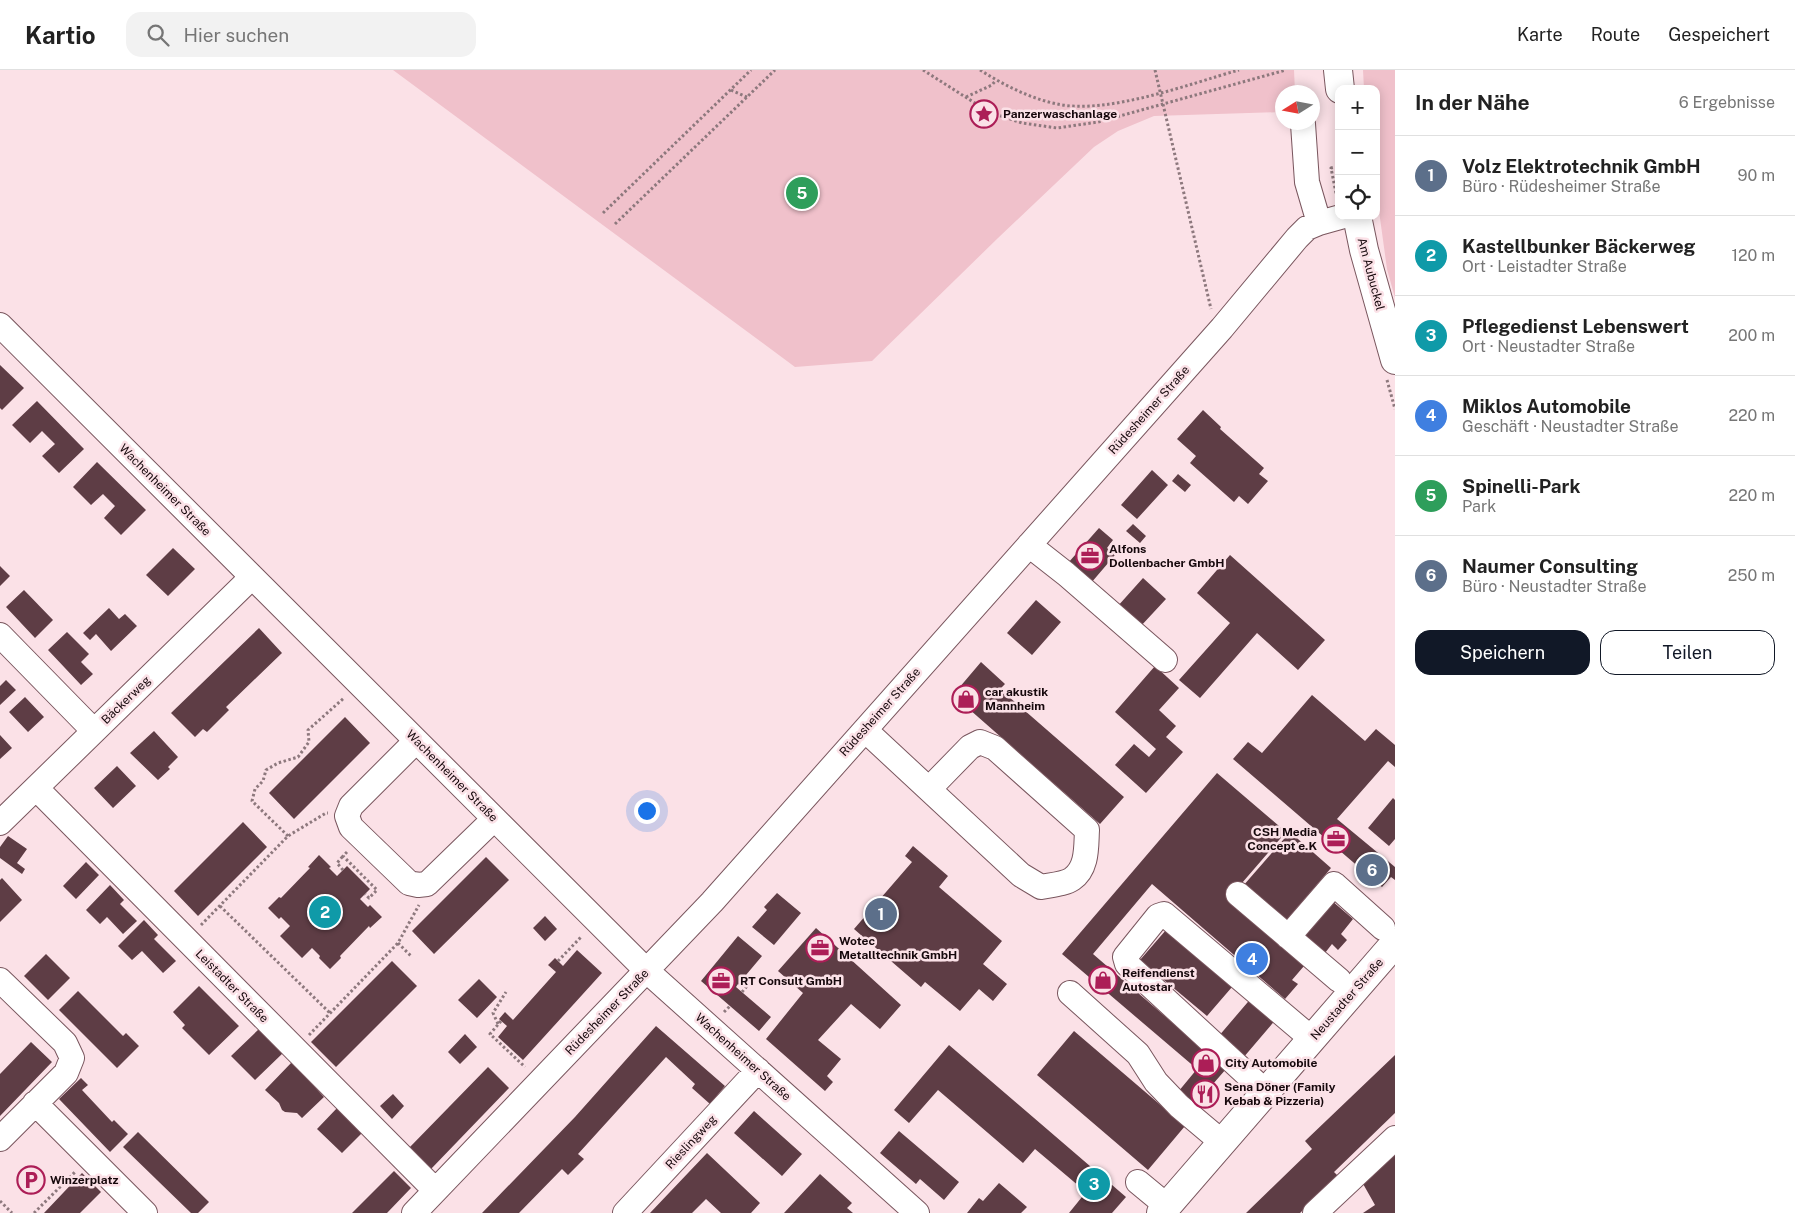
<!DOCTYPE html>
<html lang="de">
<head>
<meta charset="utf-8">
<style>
	body { margin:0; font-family:"Public Sans",sans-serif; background:#f2f2f2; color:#222 }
	.controls { position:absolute; right:15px; top:15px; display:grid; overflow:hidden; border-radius:10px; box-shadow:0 2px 12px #0003 }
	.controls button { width:45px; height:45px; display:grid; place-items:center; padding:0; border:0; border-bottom:1px solid #e0e0e0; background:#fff; color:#222; font:25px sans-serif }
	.compass { position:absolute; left:1275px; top:15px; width:45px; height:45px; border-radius:50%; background:#fff; box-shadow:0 2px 12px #0003; rotate:259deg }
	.you { position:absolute; left:646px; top:740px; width:18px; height:18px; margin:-12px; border:4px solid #fff; border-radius:50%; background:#1a73e8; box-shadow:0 0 0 8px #1a73e833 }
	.badge { display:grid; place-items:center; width:32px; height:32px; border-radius:50%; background:#111827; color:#fff; font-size:16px; font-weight:700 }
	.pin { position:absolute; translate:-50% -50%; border:2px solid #fff; box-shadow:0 1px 5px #0006 }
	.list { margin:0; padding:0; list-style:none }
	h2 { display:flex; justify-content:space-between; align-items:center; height:65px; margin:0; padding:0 20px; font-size:21px }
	h2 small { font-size:16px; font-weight:400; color:#767676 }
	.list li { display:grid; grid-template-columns:32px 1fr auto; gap:15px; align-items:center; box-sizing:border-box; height:80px; padding:0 20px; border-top:1px solid #e0e0e0 }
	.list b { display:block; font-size:19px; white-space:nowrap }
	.list p { margin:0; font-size:16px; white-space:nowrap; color:#767676 }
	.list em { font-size:16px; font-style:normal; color:#767676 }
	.actions { display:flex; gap:10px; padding:15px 20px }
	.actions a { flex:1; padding:11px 0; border:1px solid #111827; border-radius:15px; text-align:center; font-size:18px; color:#111827 }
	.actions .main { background:#111827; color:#fff }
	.icon { flex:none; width:28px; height:28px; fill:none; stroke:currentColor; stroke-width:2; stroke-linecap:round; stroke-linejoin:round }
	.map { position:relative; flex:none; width:1395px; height:1143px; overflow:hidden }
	header { display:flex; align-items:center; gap:30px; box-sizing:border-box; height:70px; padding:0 25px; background:#fff; border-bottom:1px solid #e0e0e0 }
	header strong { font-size:24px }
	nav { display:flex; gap:28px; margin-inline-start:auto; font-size:18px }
	.search { width:350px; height:45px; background:#f2f2f2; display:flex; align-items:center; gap:12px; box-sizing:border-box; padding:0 18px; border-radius:15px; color:#767676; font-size:19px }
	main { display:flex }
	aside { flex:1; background:#fff }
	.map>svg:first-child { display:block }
	.green { fill:#f0c1cb }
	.building { fill:#5e3d45 }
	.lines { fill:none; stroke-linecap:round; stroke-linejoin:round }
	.minor-casing { stroke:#79565e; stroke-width:26 }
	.major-casing { stroke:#79565e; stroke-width:30 }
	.path { stroke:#8d787d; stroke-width:3; stroke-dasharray:2.5 2.5; stroke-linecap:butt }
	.minor { stroke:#fff; stroke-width:24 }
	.major { stroke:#fff; stroke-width:28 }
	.labels { text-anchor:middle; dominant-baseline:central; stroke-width:5; stroke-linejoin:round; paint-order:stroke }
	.poi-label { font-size:12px; font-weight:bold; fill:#16080c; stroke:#fbe1e7; text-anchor:start }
	.street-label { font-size:12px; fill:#16080c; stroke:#fbe1e7 }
</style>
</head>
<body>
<header>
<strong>Kartio</strong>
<div class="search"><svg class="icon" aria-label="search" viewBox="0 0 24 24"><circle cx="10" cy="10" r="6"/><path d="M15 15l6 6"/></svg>Hier suchen</div>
<nav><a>Karte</a><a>Route</a><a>Gespeichert</a></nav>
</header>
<main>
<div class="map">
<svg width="1395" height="1143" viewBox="0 0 1395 1143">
	<rect width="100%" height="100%" fill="#fbe1e7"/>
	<path class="green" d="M 393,0 L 1294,0 L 1295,22 L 1282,22 L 1282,42 L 1154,46 L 1118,61 L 1094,77 L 998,168 L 872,291 L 795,297 Z
		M 1363,0 L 1395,0 L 1395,228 L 1387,199 L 1376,119 L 1376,19 L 1364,19 Z"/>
	<path class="building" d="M 0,295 L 24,318 L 2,340 L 0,338 Z
		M 37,331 L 84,379 L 59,403 L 42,386 L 55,374 L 42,361 L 30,373 L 12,355 Z
		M 1203,340 L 1221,357 L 1220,359 L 1264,398 L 1259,404 L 1268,411 L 1248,434 L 1239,426 L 1234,432 L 1190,393 L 1196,386 L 1177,369 Z
		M 97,392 L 146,440 L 121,465 L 104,448 L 115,436 L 103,424 L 91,435 L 73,417 Z
		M 1152,400 L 1168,415 L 1137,449 L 1121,435 Z
		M 1178,404 L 1191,415 L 1185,422 L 1172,411 Z
		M 1133,454 L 1146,466 L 1140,473 L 1126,461 Z
		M 1099,458 L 1113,470 L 1107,478 L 1115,485 L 1091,513 L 1068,493 Z
		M 173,478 L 195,499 L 168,526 L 146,505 Z
		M 1230,485 L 1325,570 L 1298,600 L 1257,563 L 1200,628 L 1179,610 L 1230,553 L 1197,523 Z
		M 0,496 L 10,506 L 0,516 Z
		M 1143,508 L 1166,529 L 1140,557 L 1117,537 Z
		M 24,520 L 53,550 L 35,568 L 6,537 Z
		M 1036,530 L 1061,552 L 1032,585 L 1007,563 Z
		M 109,538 L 119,549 L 125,544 L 137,556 L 111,581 L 96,564 L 90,570 L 83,563 Z
		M 259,558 L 282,583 L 226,637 L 229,640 L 207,662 L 203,659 L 195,667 L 171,643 Z
		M 67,562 L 89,584 L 81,592 L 93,604 L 81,615 L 48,580 Z
		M 981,592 L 1005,614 L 1000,619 L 1124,727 L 1100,754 L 953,625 Z
		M 1155,596 L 1179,618 L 1159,640 L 1176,656 L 1166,667 L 1183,682 L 1146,723 L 1115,695 L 1134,674 L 1149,687 L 1156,679 L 1115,642 Z
		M 6,610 L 16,620 L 0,635 L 0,616 Z
		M 1312,625 L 1365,671 L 1376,659 L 1395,675 L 1395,697 L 1388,691 L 1337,749 L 1395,797 L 1395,810 L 1391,807 L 1382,817 L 1233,689 L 1248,672 L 1262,683 Z
		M 25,627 L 44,647 L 28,662 L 9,642 Z
		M 345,647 L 370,673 L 294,749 L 269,723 Z
		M 154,661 L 178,687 L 168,697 L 170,699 L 158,710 L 130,683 Z
		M 0,665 L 12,678 L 0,689 Z
		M 117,696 L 136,716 L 113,738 L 94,718 Z
		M 1217,703 L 1286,762 L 1229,828 L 1248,848 L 1304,896 L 1292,910 L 1298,914 L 1285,929 L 1152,814 L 1093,884 L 1226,999 L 1213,1014 L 1218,1017 L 1198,1040 L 1178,1022 L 1197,999 L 1062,884 Z
		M 1393,728 L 1395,730 L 1395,769 L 1389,776 L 1368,758 Z
		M 243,752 L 267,777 L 198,846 L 174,821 Z
		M 1290,762 L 1331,798 L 1285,852 L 1243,816 Z
		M 8,766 L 27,779 L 17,793 L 25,799 L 22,804 L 0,788 L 0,777 Z
		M 913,776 L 948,806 L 939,817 L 1002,871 L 983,894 L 1007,914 L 993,931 L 979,919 L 960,941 L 925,912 L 921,917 L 854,859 L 912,792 L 905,786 Z
		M 319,785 L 331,797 L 329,798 L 337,806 L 347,796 L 370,819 L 360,829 L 368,837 L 370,835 L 382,847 L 370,858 L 369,856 L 340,886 L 341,888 L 330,899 L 319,888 L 320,886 L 312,878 L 302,888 L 280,866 L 290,856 L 281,847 L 279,849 L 268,838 L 279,827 L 281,828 L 310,798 L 308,797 Z
		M 486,787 L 509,810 L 434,884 L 412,861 Z
		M 86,792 L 99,805 L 76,829 L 63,816 Z
		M 2,808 L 22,830 L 0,852 L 0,810 Z
		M 110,815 L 124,830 L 120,834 L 137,851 L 123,864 L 107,847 L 100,854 L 86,840 Z
		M 777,823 L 801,843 L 774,875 L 752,857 L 767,840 L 764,837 Z
		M 1331,830 L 1353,849 L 1341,864 L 1347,870 L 1338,880 L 1332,874 L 1325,883 L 1303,864 Z
		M 545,846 L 557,859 L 545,871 L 533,858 Z
		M 144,850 L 158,865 L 154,869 L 176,891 L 163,903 L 142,881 L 132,890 L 118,876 Z
		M 816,858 L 901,935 L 880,959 L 851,934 L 818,970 L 841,989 L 827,1006 L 833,1012 L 825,1021 L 766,969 L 803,923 L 778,901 Z
		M 1166,860 L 1232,917 L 1207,946 L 1140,890 Z
		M 738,866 L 762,886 L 746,905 L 750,908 L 742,917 L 738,914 L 736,917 L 771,947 L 759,961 L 701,911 Z
		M 577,880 L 602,903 L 523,990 L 498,967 L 507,956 L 499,949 L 505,942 L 513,950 L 556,902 L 548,895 L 555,888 L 563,896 Z
		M 46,884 L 70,908 L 48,930 L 24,906 Z
		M 392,891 L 417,916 L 336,997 L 311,972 Z
		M 479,909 L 497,927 L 477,948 L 458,930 Z
		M 199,916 L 239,956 L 209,985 L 182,958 L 185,955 L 173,942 Z
		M 78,921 L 123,966 L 126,963 L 139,976 L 117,998 L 59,940 Z
		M 1253,926 L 1278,947 L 1243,988 L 1218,967 Z
		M 656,956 L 725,1016 L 710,1034 L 692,1018 L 695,1014 L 666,987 L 578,1084 L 584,1089 L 568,1105 L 562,1099 L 519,1143 L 482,1143 L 575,1047 Z
		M 259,959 L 283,983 L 255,1010 L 231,986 Z
		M 1074,961 L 1185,1056 L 1148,1100 L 1037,1005 Z
		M 465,964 L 477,977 L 460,994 L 448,982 Z
		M 31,972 L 52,992 L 0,1046 L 0,1004 Z
		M 949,975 L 1126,1127 L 1112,1143 L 1069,1143 L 1086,1122 L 1035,1079 L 1023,1093 L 938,1020 L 909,1053 L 894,1040 Z
		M 1395,985 L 1395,1043 L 1334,1102 L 1338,1106 L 1300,1143 L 1246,1143 L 1312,1079 L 1305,1071 Z
		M 292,992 L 324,1027 L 302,1048 L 297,1043 L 285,1042 L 282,1040 L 279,1033 L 265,1020 Z
		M 488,997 L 509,1018 L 431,1099 L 409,1078 Z
		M 81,1008 L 88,1015 L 82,1020 L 112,1052 L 114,1050 L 128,1064 L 110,1082 L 59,1029 Z
		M 393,1024 L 404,1036 L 392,1049 L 380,1036 Z
		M 338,1037 L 363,1062 L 342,1083 L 317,1059 Z
		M 754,1041 L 802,1084 L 782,1106 L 734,1063 Z
		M 899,1061 L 959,1112 L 944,1130 L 920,1109 L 916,1114 L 880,1083 Z
		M 138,1062 L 209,1132 L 198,1143 L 191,1143 L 123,1077 Z
		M 707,1083 L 760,1133 L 751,1143 L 721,1143 L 706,1129 L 692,1143 L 650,1143 Z
		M 1395,1085 L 1395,1143 L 1363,1143 L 1375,1135 L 1362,1112 Z
		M 394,1101 L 411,1118 L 387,1143 L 352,1143 Z
		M 82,1103 L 101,1122 L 80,1143 L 44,1143 Z
		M 820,1104 L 852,1133 L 847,1138 L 853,1143 L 784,1143 Z
		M 999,1113 L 1027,1137 L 1021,1143 L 967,1143 L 979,1128 L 983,1131 Z"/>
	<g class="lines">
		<g class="minor-casing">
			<path id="minor" d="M 1303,54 L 1307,112 L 1319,153
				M 0,255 L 647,901 L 917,1143
				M 1029,475 L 1066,504 L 1165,590
				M 0,565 L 94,661
				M 865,660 L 1021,805 L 1041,817 C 1051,815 1065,814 1072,809 C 1088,798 1086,776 1087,760 L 995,678 L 980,672 L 970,677 L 929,719
				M 416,671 L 351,736 L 347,746 L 351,757 L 409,813 L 418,815 L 427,814 L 494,749
				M 36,718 L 428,1113
				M 0,753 L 252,507
				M 1238,824 L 1339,910
				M 1288,867 L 1334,814 L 1383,858
				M 0,910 L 65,973 L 72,988 L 66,1003 L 0,1069
				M 1070,923 L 1138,984 L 1156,1012 L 1179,1036 L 1223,1073
				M 1266,1022 L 1127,894 L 1125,887 L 1158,846 L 1164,844 L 1312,969
				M 35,1033 L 145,1143
				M 1138,1112 L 1167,1136
				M 414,1143 L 712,832 L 1222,258 L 1297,168 L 1307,158 L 1319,153 L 1344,146
				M 625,1143 L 758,1000
				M 1315,1143 L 1395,1068"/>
		</g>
		<g class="major-casing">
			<path id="major" d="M 1338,0 L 1340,19
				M 1357,146 L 1364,180 L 1395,290
				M 1161,1143 L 1395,873"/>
		</g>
		<path class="path" d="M 923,0 L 989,42 L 1022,53 L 1057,58 L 1098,52 L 1286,0
			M 980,0 C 1004,15 1029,28 1057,34 C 1107,45 1189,14 1239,0
			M 1155,0 L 1211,239
			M 731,20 L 747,27
			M 966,27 L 992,15 L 996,10
			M 1337,128 L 1331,98 L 1339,96
			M 603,143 L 751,0
			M 615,154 L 775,0
			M 1387,310 L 1395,339
			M 288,766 L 252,731 L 255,719 L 263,711 L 266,700 L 278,693 L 298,687 L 309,672 L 308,660 L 344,628
			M 347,782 L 343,786 L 377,820 L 369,828 L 365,824
			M 343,800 L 337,793 L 343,786
			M 220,836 L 330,943
			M 201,855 L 288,766 L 326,743 L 328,743
			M 398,873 L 412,887
			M 558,891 L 582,866
			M 742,922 L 748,915 L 746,913
			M 724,942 L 730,936
			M 501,951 L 490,964 L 525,997
			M 498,954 L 493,943 L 506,922
			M 309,965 L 398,873 L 419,835
			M 0,1131 L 12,1143
			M 34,1143 L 76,1101"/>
		<use href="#minor" class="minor"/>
		<use href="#major" class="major"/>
	</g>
	<defs>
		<g id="sight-ring" transform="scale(1.4375)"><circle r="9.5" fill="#fbe1e7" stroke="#ac1e57" stroke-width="1.5"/><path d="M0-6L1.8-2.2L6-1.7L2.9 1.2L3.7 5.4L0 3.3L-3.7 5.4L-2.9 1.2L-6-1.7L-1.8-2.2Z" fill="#ac1e57"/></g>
		<g id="office-ring" transform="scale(1.4375)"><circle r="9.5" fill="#fbe1e7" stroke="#ac1e57" stroke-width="1.5"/><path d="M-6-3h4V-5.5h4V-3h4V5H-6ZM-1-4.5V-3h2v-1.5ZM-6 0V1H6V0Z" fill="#ac1e57"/></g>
		<g id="shop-ring" transform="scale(1.4375)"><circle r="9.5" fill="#fbe1e7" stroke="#ac1e57" stroke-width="1.5"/><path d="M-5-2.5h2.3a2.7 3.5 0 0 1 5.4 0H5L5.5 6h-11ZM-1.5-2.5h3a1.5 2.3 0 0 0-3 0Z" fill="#ac1e57"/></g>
		<g id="restaurant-ring" transform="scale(1.4375)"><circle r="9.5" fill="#fbe1e7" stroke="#ac1e57" stroke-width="1.5"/><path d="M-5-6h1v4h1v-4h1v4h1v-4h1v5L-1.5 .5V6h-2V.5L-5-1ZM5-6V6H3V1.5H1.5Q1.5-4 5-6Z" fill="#ac1e57"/></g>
		<g id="parking-ring" transform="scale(1.4375)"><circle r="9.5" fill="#fbe1e7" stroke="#ac1e57" stroke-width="1.5"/><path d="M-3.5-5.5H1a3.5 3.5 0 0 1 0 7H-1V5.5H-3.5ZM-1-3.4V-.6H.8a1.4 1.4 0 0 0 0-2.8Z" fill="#ac1e57"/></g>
	</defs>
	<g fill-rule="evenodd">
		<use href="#sight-ring" x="984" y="44"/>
		<use href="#office-ring" x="1090" y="486"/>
		<use href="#shop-ring" x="966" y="629"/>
		<use href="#office-ring" x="1336" y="769"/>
		<use href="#office-ring" x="820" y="878"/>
		<use href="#shop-ring" x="1103" y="910"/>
		<use href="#office-ring" x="721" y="911"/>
		<use href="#shop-ring" x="1206" y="993"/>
		<use href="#restaurant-ring" x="1205" y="1024"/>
		<use href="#parking-ring" x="31" y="1110"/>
	</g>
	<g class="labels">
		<g class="poi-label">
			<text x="1003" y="44">Panzerwaschanlage</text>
			<text x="1109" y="479">Alfons<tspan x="1109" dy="14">Dollenbacher GmbH</tspan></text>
			<text x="985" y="622">car akustik<tspan x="985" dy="14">Mannheim</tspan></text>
			<text x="1317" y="762" text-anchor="end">CSH Media<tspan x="1317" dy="14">Concept e.K</tspan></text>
			<text x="839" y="871">Wotec<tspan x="839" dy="14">Metalltechnik GmbH</tspan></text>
			<text x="1122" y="903">Reifendienst<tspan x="1122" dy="14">Autostar</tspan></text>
			<text x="740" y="911">RT Consult GmbH</text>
			<text x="1225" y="993">City Automobile</text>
			<text x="1224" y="1017">Sena Döner (Family<tspan x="1224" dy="14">Kebab &amp; Pizzeria)</tspan></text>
			<text x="50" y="1110">Winzerplatz</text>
		</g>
		<g class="street-label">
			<text transform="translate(1371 204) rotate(75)">Am Aubuckel</text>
			<text transform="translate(1149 340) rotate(-48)">Rüdesheimer Straße</text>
			<text transform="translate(165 420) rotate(45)">Wachenheimer Straße</text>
			<text transform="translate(126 630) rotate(-44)">Bäckerweg</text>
			<text transform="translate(880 642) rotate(-48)">Rüdesheimer Straße</text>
			<text transform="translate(452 706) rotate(45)">Wachenheimer Straße</text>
			<text transform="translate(232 916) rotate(45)">Leistadter Straße</text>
			<text transform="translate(1347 929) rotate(-49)">Neustadter Straße</text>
			<text transform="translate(607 942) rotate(-46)">Rüdesheimer Straße</text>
			<text transform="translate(743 987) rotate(42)">Wachenheimer Straße</text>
			<text transform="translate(691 1072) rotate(-47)">Rieslingweg</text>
		</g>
	</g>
</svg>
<div class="controls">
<button>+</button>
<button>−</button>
<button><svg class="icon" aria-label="locate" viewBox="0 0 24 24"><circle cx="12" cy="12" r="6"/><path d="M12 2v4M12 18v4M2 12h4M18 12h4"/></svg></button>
</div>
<svg class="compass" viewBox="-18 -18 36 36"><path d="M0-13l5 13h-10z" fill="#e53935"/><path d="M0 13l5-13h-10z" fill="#767676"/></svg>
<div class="you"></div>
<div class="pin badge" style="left:881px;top:844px;background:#5c6f8a">1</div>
<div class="pin badge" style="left:325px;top:842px;background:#0f9aa8">2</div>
<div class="pin badge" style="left:1094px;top:1114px;background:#0f9aa8">3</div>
<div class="pin badge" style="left:1252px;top:889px;background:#3f7fe0">4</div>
<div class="pin badge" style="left:802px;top:123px;background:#2e9e5b">5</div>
<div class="pin badge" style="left:1372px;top:800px;background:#5c6f8a">6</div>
</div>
<aside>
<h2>In der Nähe<small>6 Ergebnisse</small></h2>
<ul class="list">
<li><span class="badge" style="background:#5c6f8a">1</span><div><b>Volz Elektrotechnik GmbH</b><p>Büro · Rüdesheimer Straße</p></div><em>90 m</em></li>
<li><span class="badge" style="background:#0f9aa8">2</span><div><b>Kastellbunker Bäckerweg</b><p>Ort · Leistadter Straße</p></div><em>120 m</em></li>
<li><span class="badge" style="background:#0f9aa8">3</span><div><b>Pflegedienst Lebenswert</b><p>Ort · Neustadter Straße</p></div><em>200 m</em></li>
<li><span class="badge" style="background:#3f7fe0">4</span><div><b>Miklos Automobile</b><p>Geschäft · Neustadter Straße</p></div><em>220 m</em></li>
<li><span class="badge" style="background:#2e9e5b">5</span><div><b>Spinelli-Park</b><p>Park</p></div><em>220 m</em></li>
<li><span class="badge" style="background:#5c6f8a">6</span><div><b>Naumer Consulting</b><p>Büro · Neustadter Straße</p></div><em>250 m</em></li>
</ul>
<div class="actions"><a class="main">Speichern</a><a>Teilen</a></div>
</aside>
</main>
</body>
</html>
